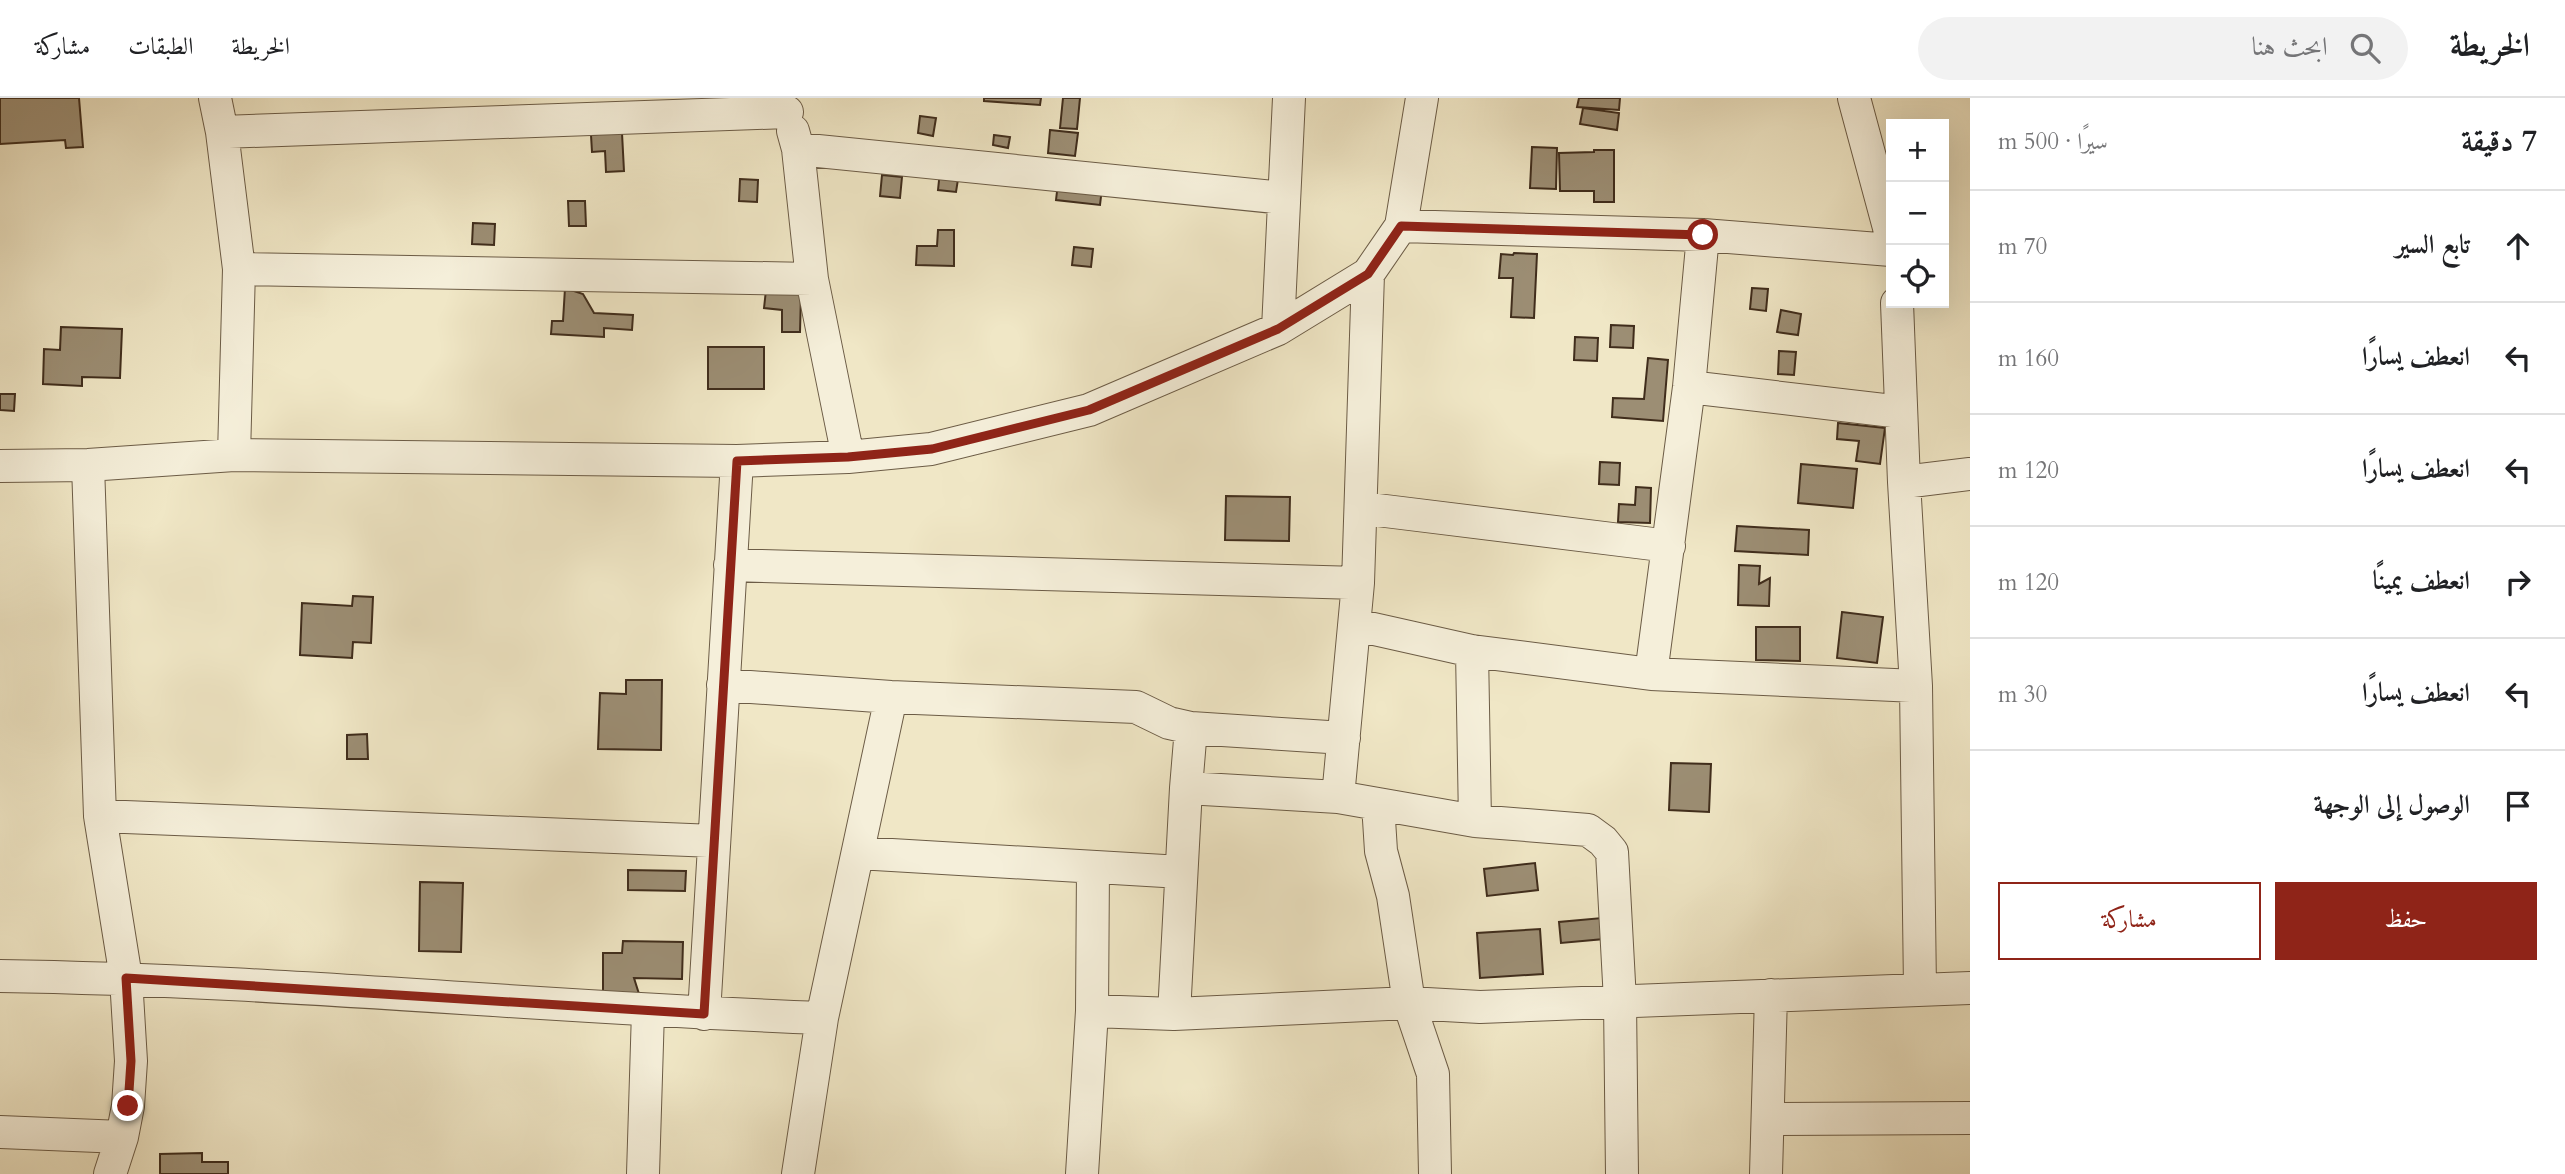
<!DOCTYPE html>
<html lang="ar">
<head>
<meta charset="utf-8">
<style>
	body { margin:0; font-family:Cardo,Amiri,serif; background:#f2f2f2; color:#202124; direction:rtl }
	.controls { position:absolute; right:21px; top:21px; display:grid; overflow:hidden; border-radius:0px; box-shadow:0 7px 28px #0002 }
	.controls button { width:63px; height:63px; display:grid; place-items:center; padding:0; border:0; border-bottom:2px solid #e0e0e0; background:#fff; color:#202124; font:35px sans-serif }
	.stop { position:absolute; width:21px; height:21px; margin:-16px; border:5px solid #8f2418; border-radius:50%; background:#fff }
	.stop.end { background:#8f2418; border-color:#fff; box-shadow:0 2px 7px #0008 }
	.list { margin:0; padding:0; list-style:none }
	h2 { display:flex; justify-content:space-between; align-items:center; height:91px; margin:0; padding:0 28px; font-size:30px }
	h2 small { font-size:23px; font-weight:400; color:#757577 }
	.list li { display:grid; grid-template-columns:46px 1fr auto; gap:21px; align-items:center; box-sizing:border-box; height:112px; padding:0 28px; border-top:2px solid #e0e0e0 }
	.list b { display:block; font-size:26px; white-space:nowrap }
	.list em { font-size:23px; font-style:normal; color:#757577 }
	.actions { display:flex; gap:14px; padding:21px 28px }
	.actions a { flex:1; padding:16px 0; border:2px solid #8f2418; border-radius:0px; text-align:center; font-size:24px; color:#8f2418 }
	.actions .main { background:#8f2418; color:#fff }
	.icon { flex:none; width:38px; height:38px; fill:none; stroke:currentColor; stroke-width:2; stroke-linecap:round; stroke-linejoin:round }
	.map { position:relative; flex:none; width:1970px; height:1076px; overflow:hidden; direction:ltr }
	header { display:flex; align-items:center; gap:42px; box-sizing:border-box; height:98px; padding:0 35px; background:#fff; border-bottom:2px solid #e0e0e0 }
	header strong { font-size:33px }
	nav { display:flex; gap:38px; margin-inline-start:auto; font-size:24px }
	.search { width:490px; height:63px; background:#f2f2f2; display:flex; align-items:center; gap:18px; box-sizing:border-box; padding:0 24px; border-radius:38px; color:#757577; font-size:26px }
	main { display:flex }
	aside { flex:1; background:#fff }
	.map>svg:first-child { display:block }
	.building { fill:#9c8e74; stroke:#402d1c; stroke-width:2 }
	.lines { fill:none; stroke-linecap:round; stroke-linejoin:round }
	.minor-casing { stroke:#6c5c46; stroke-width:34 }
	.minor { stroke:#f5efda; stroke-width:32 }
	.route { stroke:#8f2418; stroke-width:9 }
</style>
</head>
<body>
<header>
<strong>الخريطة</strong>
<div class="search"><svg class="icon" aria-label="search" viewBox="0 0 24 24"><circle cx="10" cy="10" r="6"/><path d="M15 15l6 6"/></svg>ابحث هنا</div>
<nav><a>الخريطة</a><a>الطبقات</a><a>مشاركة</a></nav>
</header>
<main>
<aside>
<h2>7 دقيقة<small>سيرًا · 500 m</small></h2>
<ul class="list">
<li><svg class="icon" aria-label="ahead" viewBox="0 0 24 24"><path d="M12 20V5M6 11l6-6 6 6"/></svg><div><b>تابع السير</b></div><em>70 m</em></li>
<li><svg class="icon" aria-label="left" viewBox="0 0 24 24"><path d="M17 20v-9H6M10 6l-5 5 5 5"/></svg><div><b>انعطف يسارًا</b></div><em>160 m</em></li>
<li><svg class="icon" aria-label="left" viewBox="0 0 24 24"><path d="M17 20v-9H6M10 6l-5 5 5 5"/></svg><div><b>انعطف يسارًا</b></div><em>120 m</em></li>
<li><svg class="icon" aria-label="right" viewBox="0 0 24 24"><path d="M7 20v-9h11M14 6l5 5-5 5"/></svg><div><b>انعطف يمينًا</b></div><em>120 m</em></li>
<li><svg class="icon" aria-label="left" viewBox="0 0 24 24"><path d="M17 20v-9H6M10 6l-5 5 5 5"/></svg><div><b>انعطف يسارًا</b></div><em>30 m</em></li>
<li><svg class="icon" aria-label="arrive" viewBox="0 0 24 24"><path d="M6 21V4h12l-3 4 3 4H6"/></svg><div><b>الوصول إلى الوجهة</b></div></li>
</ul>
<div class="actions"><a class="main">حفظ</a><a>مشاركة</a></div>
</aside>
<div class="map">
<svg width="1970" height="1076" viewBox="0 0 1970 1076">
	<rect width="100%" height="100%" fill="#f0e7c6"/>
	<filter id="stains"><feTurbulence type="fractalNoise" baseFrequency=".00286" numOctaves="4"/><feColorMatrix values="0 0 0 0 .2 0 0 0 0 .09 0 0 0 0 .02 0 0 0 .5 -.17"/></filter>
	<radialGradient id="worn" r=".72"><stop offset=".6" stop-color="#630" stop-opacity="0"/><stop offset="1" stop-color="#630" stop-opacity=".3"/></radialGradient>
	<path class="building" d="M 0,0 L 79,0 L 83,49 L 66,50 L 65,42 L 0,46 Z
		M 984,0 L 1041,0 L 1040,7 L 984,3 Z
		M 1063,0 L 1080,0 L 1077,31 L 1060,30 Z
		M 1579,0 L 1620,0 L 1619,12 L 1577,9 Z
		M 1583,10 L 1619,15 L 1617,32 L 1580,26 Z
		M 920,18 L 936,20 L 933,38 L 918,35 Z
		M 1050,32 L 1078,35 L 1075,58 L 1048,55 Z
		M 605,35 L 622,35 L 624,73 L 606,74 L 605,53 L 592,54 L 591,37 Z
		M 994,37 L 1010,39 L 1008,50 L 993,47 Z
		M 1532,49 L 1557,50 L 1556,91 L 1530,90 Z
		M 1594,52 L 1614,52 L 1614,104 L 1594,104 L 1594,93 L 1560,93 L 1559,55 L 1594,54 Z
		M 940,73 L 959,75 L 956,94 L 938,92 Z
		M 882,77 L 902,79 L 900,100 L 880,98 Z
		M 740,81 L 758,82 L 757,104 L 739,103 Z
		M 1058,85 L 1102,90 L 1100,107 L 1056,102 Z
		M 568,103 L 585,103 L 586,128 L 569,128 Z
		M 473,125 L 495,126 L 494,147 L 472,146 Z
		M 938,132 L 954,132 L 954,168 L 916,167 L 917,148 L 937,148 Z
		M 1074,149 L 1093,151 L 1091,169 L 1072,167 Z
		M 1514,155 L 1537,156 L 1534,220 L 1511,219 L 1513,180 L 1499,180 L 1501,156 L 1513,157 Z
		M 565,190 L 583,196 L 594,215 L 633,217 L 632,232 L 604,230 L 604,239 L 551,236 L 552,223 L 563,223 Z
		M 1752,190 L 1768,191 L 1766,213 L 1750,211 Z
		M 766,192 L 801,196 L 800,234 L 782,234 L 782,212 L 764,210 Z
		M 1781,212 L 1801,216 L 1798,237 L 1777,234 Z
		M 1611,227 L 1634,228 L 1633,250 L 1610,249 Z
		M 61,229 L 122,231 L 120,280 L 82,279 L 82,288 L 43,286 L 44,251 L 60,252 Z
		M 1575,239 L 1598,240 L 1597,263 L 1574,262 Z
		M 708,249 L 764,249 L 764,291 L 708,291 Z
		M 1779,253 L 1796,254 L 1794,277 L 1778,276 Z
		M 1648,260 L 1668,262 L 1663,323 L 1612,319 L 1613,300 L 1644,301 Z
		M 0,296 L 15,296 L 14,313 L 0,312 Z
		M 1838,325 L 1885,330 L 1880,366 L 1856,363 L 1859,343 L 1837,341 Z
		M 1600,364 L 1620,365 L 1619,387 L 1599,386 Z
		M 1801,366 L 1857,371 L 1853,410 L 1798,405 Z
		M 1636,389 L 1651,390 L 1650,425 L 1618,424 L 1619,406 L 1635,407 Z
		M 1226,398 L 1290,399 L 1289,443 L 1225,442 Z
		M 1737,428 L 1809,432 L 1808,457 L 1735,453 Z
		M 1739,467 L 1760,468 L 1759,486 L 1770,480 L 1769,508 L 1738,507 Z
		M 353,498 L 373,499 L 371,545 L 353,544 L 352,560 L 300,557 L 302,505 L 352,508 Z
		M 1842,514 L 1883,519 L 1877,565 L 1837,560 Z
		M 1756,529 L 1800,529 L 1800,563 L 1756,562 Z
		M 626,582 L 662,582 L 661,652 L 598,651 L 600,595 L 626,596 Z
		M 367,636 L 368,661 L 347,661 L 347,637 Z
		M 1671,665 L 1711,666 L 1709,714 L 1669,712 Z
		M 1535,765 L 1538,792 L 1487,798 L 1484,771 Z
		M 628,772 L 686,773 L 685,793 L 628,792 Z
		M 420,784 L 463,785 L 461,854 L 419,853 Z
		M 1602,820 L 1604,841 L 1561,845 L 1559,824 Z
		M 1540,831 L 1543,876 L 1480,880 L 1477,835 Z
		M 623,843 L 683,844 L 682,881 L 634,880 L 639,896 L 603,894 L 603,855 L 622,855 Z
		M 202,1055 L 202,1064 L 228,1064 L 228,1076 L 160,1076 L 160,1056 Z"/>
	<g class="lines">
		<g class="minor-casing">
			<path id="minor" d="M 215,0 L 222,34 L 239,171 L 234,357
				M 1854,0 L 1891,137
				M 793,33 L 798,51 L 812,181 L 848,359
				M 222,34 L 787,14
				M 798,51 L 1284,100
				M 1401,128 L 1422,0
				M 239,171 L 812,181
				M 1897,205 L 1904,384 L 1970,376
				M 1278,231 L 1289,0
				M 1689,289 L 1901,314
				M 88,367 L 100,718 L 126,880 L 131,963 L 128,1008 L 122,1039 L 110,1076
				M 0,368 L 88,367 L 234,357 L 737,363 L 848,359 L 931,351 L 1089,312 L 1278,231 L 1368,176 L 1401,128 L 1703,137 L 1891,152
				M 1904,384 L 1916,588 L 1920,891
				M 1361,410 L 1669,448
				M 730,467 L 1358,485
				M 1356,527 L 1472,553 L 1651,576 L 1916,588
				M 1472,553 L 1475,723
				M 1651,576 L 1689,289 L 1703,137
				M 723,587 L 891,599 L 1136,609 L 1169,625 L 1191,630 L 1344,640
				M 1186,690 L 1191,630
				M 1338,699 L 1358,485 L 1368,176
				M 1378,706 L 1381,753 L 1393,798 L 1409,905 L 1433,976 L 1435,1076
				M 100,718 L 714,743
				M 858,755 L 1181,774
				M 0,878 C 274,882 548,910 822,920
				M 1092,913 L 1174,916 L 1409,905 L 1480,909 L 1970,890
				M 704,916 L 737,363
				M 1174,916 L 1186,690 L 1338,699 L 1475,723 L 1588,732 L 1603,743 L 1612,754 L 1620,903 L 1622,1076
				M 1768,1021 L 1970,1020
				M 0,1034 L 122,1039
				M 643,1076 L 648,913
				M 798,1076 L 822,920 L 891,599
				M 1082,1076 L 1092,913 L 1093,769
				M 1766,1076 L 1771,897"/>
		</g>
		<use href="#minor" class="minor"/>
	</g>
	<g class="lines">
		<path class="route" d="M 128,1008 L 131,963 L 126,880 L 704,916 L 737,363 L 848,359 L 932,351 L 1089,312 L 1278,231 L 1368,176 L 1401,128 L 1703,137"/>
	</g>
	<rect width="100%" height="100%" filter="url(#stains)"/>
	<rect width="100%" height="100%" fill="url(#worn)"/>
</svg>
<div class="controls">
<button>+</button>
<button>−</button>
<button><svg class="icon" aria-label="locate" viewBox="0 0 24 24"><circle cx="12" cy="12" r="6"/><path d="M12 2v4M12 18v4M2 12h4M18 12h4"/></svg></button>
</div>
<div class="stop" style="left:1703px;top:137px"></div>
<div class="stop end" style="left:128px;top:1008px"></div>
</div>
</main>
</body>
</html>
